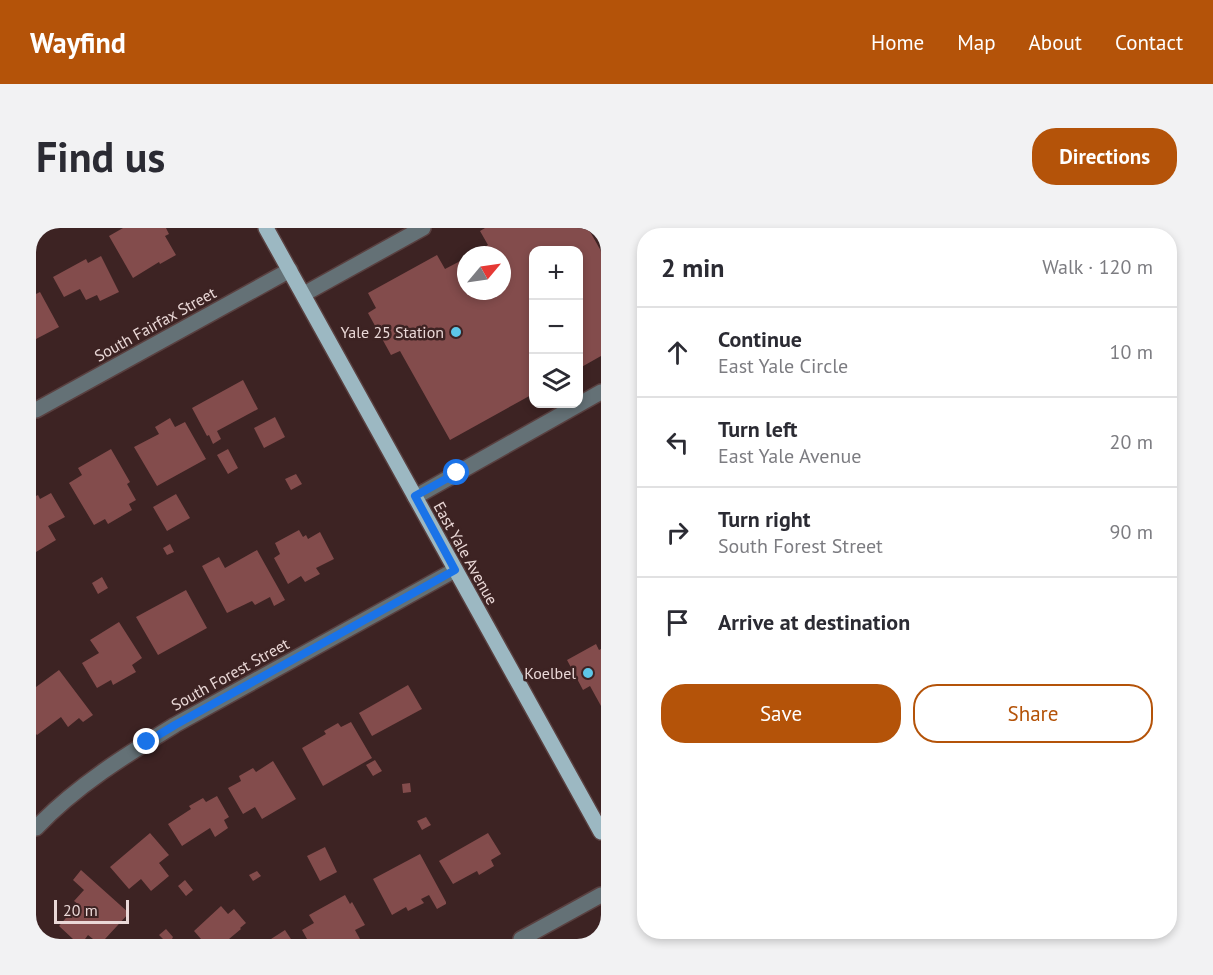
<!DOCTYPE html>
<html lang="en">
<head>
<meta charset="utf-8">
<style>
	body { margin:0; font-family:"PT Sans",sans-serif; background:#f2f2f3; color:#2b2b33 }
	.controls { position:absolute; right:18px; top:18px; display:grid; overflow:hidden; border-radius:12px; box-shadow:0 3px 9px #0003 }
	.controls button { width:54px; height:54px; display:grid; place-items:center; padding:0; border:0; border-bottom:2px solid #e1e1e2; background:#fff; color:#2b2b33; font:30px sans-serif }
	.compass { position:absolute; left:421px; top:18px; width:54px; height:54px; border-radius:50%; background:#fff; box-shadow:0 3px 9px #0003; rotate:61deg }
	.scale { position:absolute; left:18px; bottom:15px; width:75px; box-sizing:border-box; padding-left:6px; border:3px solid #ead8d7; border-top:0; font-size:16px; line-height:21px; white-space:nowrap; color:#ead8d7; -webkit-text-stroke:4px #3d2323; paint-order:stroke }
	.stop { position:absolute; width:18px; height:18px; margin:-14px; border:4px solid #1a73e8; border-radius:50%; background:#fff }
	.stop.end { background:#1a73e8; border-color:#fff; box-shadow:0 2px 6px #0008 }
	.list { margin:0; padding:0; list-style:none }
	h2 { display:flex; justify-content:space-between; align-items:center; height:78px; margin:0; padding:0 24px; font-size:26px }
	h2 small { font-size:20px; font-weight:400; color:#7c7c81 }
	.list li { display:grid; grid-template-columns:39px 1fr auto; gap:18px; align-items:center; box-sizing:border-box; height:90px; padding:0 24px; border-top:2px solid #e1e1e2 }
	.list b { display:block; font-size:22px; white-space:nowrap }
	.list p { margin:0; font-size:20px; white-space:nowrap; color:#7c7c81 }
	.list em { font-size:20px; font-style:normal; color:#7c7c81 }
	.actions { display:flex; gap:12px; padding:18px 24px }
	.actions a { flex:1; padding:14px 0; border:2px solid #b45309; border-radius:24px; text-align:center; font-size:21px; color:#b45309 }
	.actions .main { background:#b45309; color:#fff }
	.icon { flex:none; width:33px; height:33px; fill:none; stroke:currentColor; stroke-width:2; stroke-linecap:round; stroke-linejoin:round }
	.map { position:relative; flex:none; width:565px; height:711px; overflow:hidden; border-radius:24px }
	header { display:flex; align-items:center; gap:36px; box-sizing:border-box; height:84px; padding:0 30px; background:#b45309; color:#fff }
	header strong { font-size:28px }
	nav { display:flex; gap:33px; margin-inline-start:auto; font-size:21px }
	.intro { display:flex; align-items:center; justify-content:space-between; box-sizing:border-box; height:144px; padding:0 36px }
	h1 { margin:0; font-size:42px }
	.button { padding:15px 27px; border-radius:24px; background:#b45309; color:#fff; font-size:21px; font-weight:700 }
	main { display:flex; gap:36px; padding:0 36px }
	aside { flex:1; background:#fff; border-radius:24px; box-shadow:0 3px 9px #0003 }
	.map>svg:first-child { display:block }
	.building { fill:#834c4c }
	.lines { fill:none; stroke-linecap:round; stroke-linejoin:round }
	.minor-casing { stroke:#594040; stroke-width:18 }
	.major-casing { stroke:#594040; stroke-width:18 }
	.minor { stroke:#647176; stroke-width:15 }
	.major { stroke:#9cb8c2; stroke-width:15 }
	.route { stroke:#1a73e8; stroke-width:8 }
	.poi-dot { fill:#5dc7e8; stroke:#3d2323; stroke-width:2 }
	.labels { text-anchor:middle; dominant-baseline:central; stroke-width:5; stroke-linejoin:round; paint-order:stroke }
	.street-label { font-size:16px; fill:#ead8d7; stroke:#3d2323 }
	.poi-label { font-size:16px; fill:#ead8d7; stroke:#3d2323; text-anchor:end }
</style>
</head>
<body>
<header>
<strong>Wayfind</strong>
<nav><a>Home</a><a>Map</a><a>About</a><a>Contact</a></nav>
</header>
<div class="intro"><h1>Find us</h1><a class="button">Directions</a></div>
<main>
<div class="map">
<svg width="565" height="711" viewBox="0 0 565 711">
	<rect width="100%" height="100%" fill="#3d2323"/>
	<path class="building" d="M 87,0 L 130,0 L 133,6 L 129,8 L 140,27 L 124,36 L 123,34 L 97,50 L 73,8 Z
		M 449,0 L 552,0 L 565,23 L 565,128 L 542,141 L 542,22 L 497,22 L 497,166 L 414,212 L 364,123 L 355,127 L 332,85 L 340,80 L 332,65 L 401,27 L 409,41 L 430,30 L 430,63 L 466,63 L 466,27 L 435,27 L 452,17 L 444,3 Z
		M 65,28 L 83,64 L 64,73 L 61,67 L 50,72 L 44,61 L 28,69 L 17,49 L 50,31 L 52,35 Z
		M 4,64 L 23,99 L 0,111 L 0,66 Z
		M 207,152 L 222,181 L 181,203 L 185,211 L 177,216 L 173,207 L 171,208 L 156,180 Z
		M 239,189 L 249,209 L 228,220 L 218,200 Z
		M 134,190 L 139,199 L 149,194 L 170,231 L 121,258 L 98,219 L 123,206 L 119,199 Z
		M 75,221 L 94,254 L 91,256 L 100,272 L 93,276 L 96,282 L 72,296 L 69,291 L 58,297 L 33,255 L 46,247 L 42,240 Z
		M 192,221 L 202,240 L 192,246 L 181,227 Z
		M 260,246 L 266,256 L 255,262 L 249,251 Z
		M 15,265 L 29,289 L 12,298 L 20,312 L 0,324 L 0,268 L 2,267 L 4,271 Z
		M 140,266 L 154,290 L 131,303 L 117,279 Z
		M 263,302 L 267,309 L 270,307 L 272,311 L 284,304 L 298,331 L 280,340 L 284,346 L 269,354 L 265,348 L 252,356 L 238,330 L 244,326 L 239,315 Z
		M 134,316 L 138,324 L 131,327 L 127,320 Z
		M 221,322 L 249,372 L 238,378 L 234,369 L 219,377 L 216,373 L 191,385 L 166,338 L 183,329 L 189,340 Z
		M 66,349 L 72,360 L 62,366 L 56,355 Z
		M 150,362 L 171,400 L 122,427 L 100,389 Z
		M 83,394 L 106,430 L 96,437 L 100,444 L 77,457 L 75,452 L 61,460 L 46,435 L 63,425 L 54,412 Z
		M 560,416 L 563,422 L 565,421 L 565,478 L 554,458 L 547,462 L 531,432 Z
		M 23,442 L 57,487 L 47,494 L 43,490 L 32,499 L 25,489 L 1,507 L 0,506 L 0,459 Z
		M 372,457 L 386,481 L 336,508 L 323,485 Z
		M 315,494 L 336,530 L 287,558 L 266,520 L 290,506 L 288,503 L 302,495 L 305,499 Z
		M 339,532 L 346,543 L 337,548 L 330,537 Z
		M 237,533 L 260,571 L 226,591 L 219,579 L 207,586 L 192,560 L 205,553 L 203,548 L 217,540 L 220,544 Z
		M 374,555 L 375,564 L 367,565 L 366,556 Z
		M 181,568 L 193,589 L 188,592 L 192,600 L 179,609 L 174,600 L 146,618 L 132,596 L 155,581 L 153,578 L 167,570 L 170,574 Z
		M 390,589 L 395,597 L 386,602 L 381,593 Z
		M 114,605 L 133,627 L 123,635 L 133,648 L 115,663 L 105,651 L 93,661 L 74,639 Z
		M 452,605 L 465,626 L 455,632 L 458,638 L 443,647 L 441,643 L 417,656 L 403,633 Z
		M 289,619 L 301,644 L 284,653 L 271,628 Z
		M 384,626 L 410,674 L 410,676 L 401,681 L 393,667 L 385,671 L 388,675 L 372,683 L 370,679 L 356,687 L 337,651 Z
		M 45,642 L 93,685 L 69,711 L 57,711 L 52,707 L 49,711 L 37,711 L 23,698 L 42,676 L 38,673 L 48,662 L 37,652 Z
		M 221,643 L 225,648 L 217,653 L 213,647 Z
		M 149,652 L 157,662 L 150,668 L 142,658 Z
		M 309,667 L 314,676 L 316,674 L 329,697 L 319,702 L 324,711 L 271,711 L 266,702 L 278,695 L 273,687 Z
		M 185,678 L 192,686 L 198,681 L 210,695 L 204,700 L 205,701 L 193,711 L 165,711 L 158,703 Z
		M 130,701 L 137,709 L 136,711 L 127,711 L 123,707 Z
		M 249,702 L 255,711 L 235,711 Z"/>
	<g class="lines">
		<g class="minor-casing">
			<path id="minor" d="M 268,66 L 387,0
				M 0,182 L 254,42
				M 379,269 L 565,164
				M 0,600 C 40,558 90,527 139,497 L 419,342
				M 485,711 L 565,667"/>
		</g>
		<g class="major-casing">
			<path id="major" d="M 230,0 L 565,604"/>
		</g>
		<use href="#minor" class="minor"/>
		<use href="#major" class="major"/>
	</g>
	<g class="lines">
		<path class="route" d="M 111,514 L 139,497 L 419,342 L 379,268 L 421,245"/>
	</g>
	<g class="poi-dot">
		<circle cx="420" cy="104" r="6"/>
		<circle cx="552" cy="445" r="6"/>
	</g>
	<g class="labels">
		<g class="street-label">
			<text transform="translate(119 96) rotate(-29)">South Fairfax Street</text>
			<text transform="translate(430 325) rotate(61)">East Yale Avenue</text>
			<text transform="translate(194 446) rotate(-29)">South Forest Street</text>
		</g>
		<g class="poi-label">
			<text x="408" y="104">Yale 25 Station</text>
			<text x="540" y="445">Koelbel</text>
		</g>
	</g>
</svg>
<div class="controls">
<button>+</button>
<button>−</button>
<button><svg class="icon" aria-label="layers" viewBox="0 0 24 24"><path d="M12 4l9 5-9 5-9-5zM3 14l9 5 9-5"/></svg></button>
</div>
<svg class="compass" viewBox="-18 -18 36 36"><path d="M0-13l5 13h-10z" fill="#e53935"/><path d="M0 13l5-13h-10z" fill="#7c7c81"/></svg>
<div class="scale">20 m</div>
<div class="stop" style="left:421px;top:245px"></div>
<div class="stop end" style="left:111px;top:514px"></div>
</div>
<aside>
<h2>2 min<small>Walk · 120 m</small></h2>
<ul class="list">
<li><svg class="icon" aria-label="ahead" viewBox="0 0 24 24"><path d="M12 20V5M6 11l6-6 6 6"/></svg><div><b>Continue</b><p>East Yale Circle</p></div><em>10 m</em></li>
<li><svg class="icon" aria-label="left" viewBox="0 0 24 24"><path d="M17 20v-9H6M10 6l-5 5 5 5"/></svg><div><b>Turn left</b><p>East Yale Avenue</p></div><em>20 m</em></li>
<li><svg class="icon" aria-label="right" viewBox="0 0 24 24"><path d="M7 20v-9h11M14 6l5 5-5 5"/></svg><div><b>Turn right</b><p>South Forest Street</p></div><em>90 m</em></li>
<li><svg class="icon" aria-label="arrive" viewBox="0 0 24 24"><path d="M6 21V4h12l-3 4 3 4H6"/></svg><div><b>Arrive at destination</b></div></li>
</ul>
<div class="actions"><a class="main">Save</a><a>Share</a></div>
</aside>
</main>
</body>
</html>
